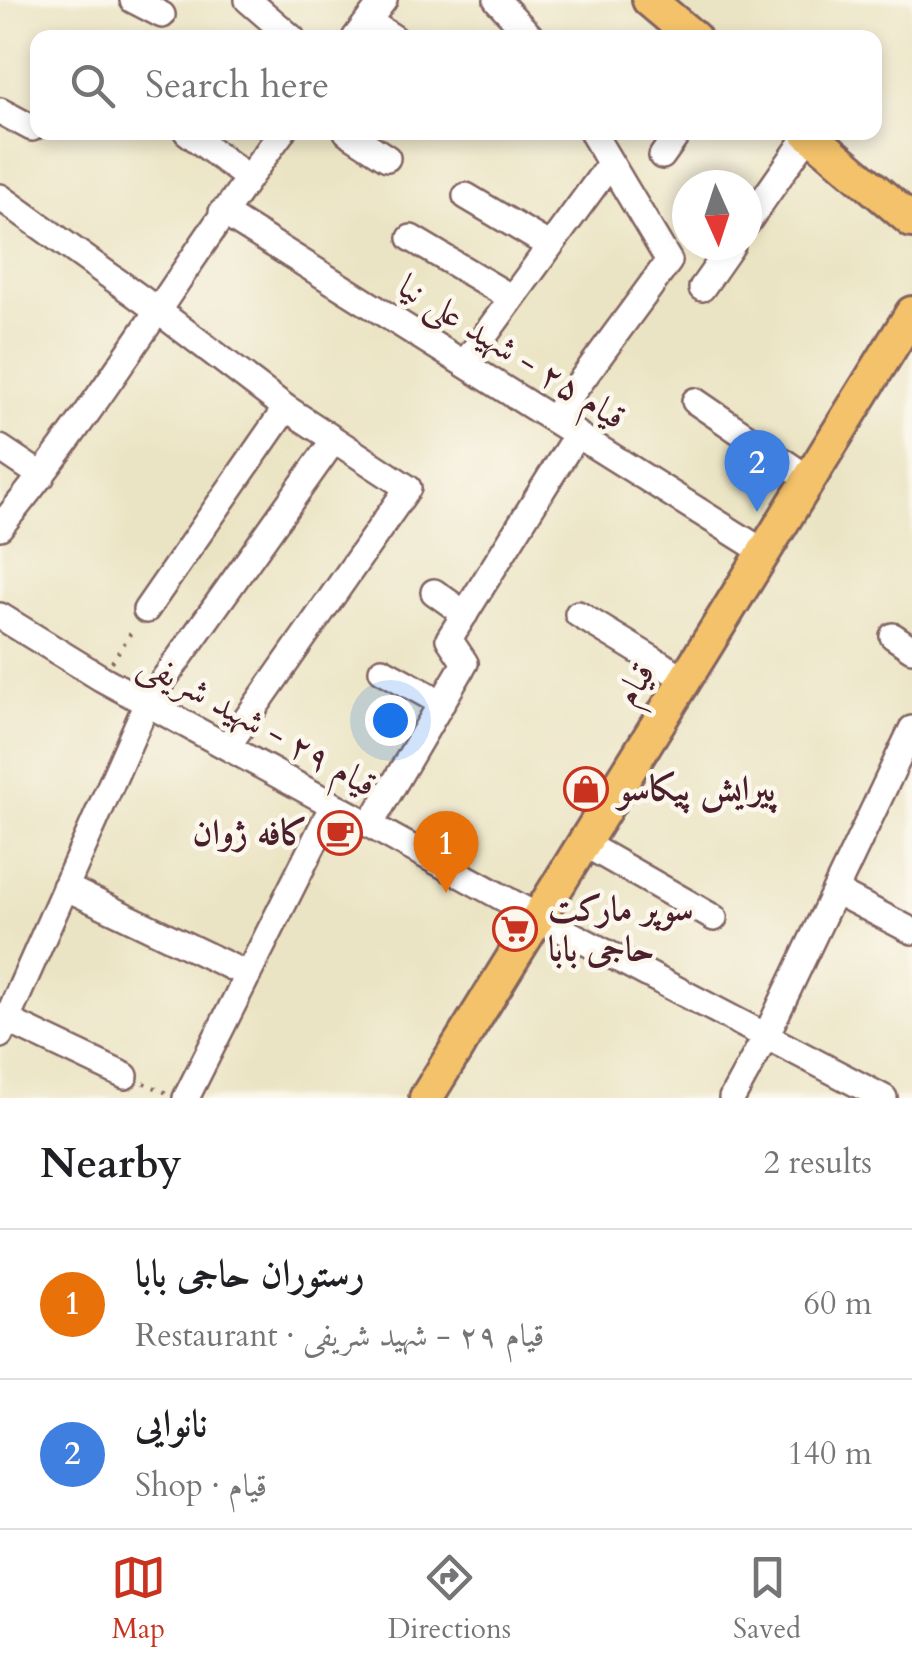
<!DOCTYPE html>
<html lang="en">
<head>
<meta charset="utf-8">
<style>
	body { margin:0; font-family:Cardo,Amiri,serif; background:#f6f6f6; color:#202124 }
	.compass { position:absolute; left:672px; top:170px; width:90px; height:90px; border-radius:50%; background:#fff; box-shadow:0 5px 15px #0003; rotate:177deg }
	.you { position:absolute; left:390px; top:720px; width:35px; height:35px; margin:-25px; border:8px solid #fff; border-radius:50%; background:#1a73e8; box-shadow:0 0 0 15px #1a73e833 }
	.badge { display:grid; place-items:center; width:65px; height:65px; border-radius:50%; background:#c8321e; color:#fff; font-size:32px; font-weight:700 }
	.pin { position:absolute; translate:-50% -82px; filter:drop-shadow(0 2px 5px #0008) }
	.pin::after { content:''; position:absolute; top:52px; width:35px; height:30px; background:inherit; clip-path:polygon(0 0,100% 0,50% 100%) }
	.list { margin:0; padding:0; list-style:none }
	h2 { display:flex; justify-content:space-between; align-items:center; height:130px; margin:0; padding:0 40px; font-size:42px }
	h2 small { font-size:32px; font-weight:400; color:#757577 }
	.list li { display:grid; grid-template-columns:65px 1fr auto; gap:30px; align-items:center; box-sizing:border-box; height:150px; padding:0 40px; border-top:2px solid #e0e0e0 }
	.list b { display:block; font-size:38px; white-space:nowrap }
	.list p { margin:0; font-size:32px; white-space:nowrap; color:#757577 }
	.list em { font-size:32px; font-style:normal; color:#757577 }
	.icon { flex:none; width:55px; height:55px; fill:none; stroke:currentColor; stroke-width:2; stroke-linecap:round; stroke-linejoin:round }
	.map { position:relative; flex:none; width:912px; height:1098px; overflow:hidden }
	.search { position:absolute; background:#fff; box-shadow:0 5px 15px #0003; left:30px; right:30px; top:30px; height:110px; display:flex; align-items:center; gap:25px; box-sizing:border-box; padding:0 35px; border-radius:20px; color:#757577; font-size:38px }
	.sheet { height:430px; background:#fff }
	nav { display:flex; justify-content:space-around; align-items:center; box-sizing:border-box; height:140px; border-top:2px solid #e0e0e0; background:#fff; font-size:28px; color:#757577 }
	nav a { display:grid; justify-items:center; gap:5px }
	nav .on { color:#c8321e }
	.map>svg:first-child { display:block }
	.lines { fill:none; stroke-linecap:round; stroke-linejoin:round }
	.minor-casing { stroke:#826461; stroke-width:30 }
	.major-casing { stroke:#826461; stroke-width:38 }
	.path { stroke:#826461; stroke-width:4; stroke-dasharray:2.5 8; stroke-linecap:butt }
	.minor { stroke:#fff; stroke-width:25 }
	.major { stroke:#f4c26a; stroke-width:32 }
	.labels { text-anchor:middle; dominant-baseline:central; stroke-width:9; stroke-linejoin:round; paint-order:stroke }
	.street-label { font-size:35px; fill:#4a1f2b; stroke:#fbf7ec }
	.poi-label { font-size:35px; font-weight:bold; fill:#4a1f2b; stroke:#fbf7ec; text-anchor:start }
</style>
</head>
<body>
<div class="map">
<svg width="912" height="1098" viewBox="0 0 912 1098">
	<rect width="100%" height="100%" fill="#fbf7ec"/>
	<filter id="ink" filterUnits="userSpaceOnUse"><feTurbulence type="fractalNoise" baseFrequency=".01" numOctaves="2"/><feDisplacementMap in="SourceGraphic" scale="20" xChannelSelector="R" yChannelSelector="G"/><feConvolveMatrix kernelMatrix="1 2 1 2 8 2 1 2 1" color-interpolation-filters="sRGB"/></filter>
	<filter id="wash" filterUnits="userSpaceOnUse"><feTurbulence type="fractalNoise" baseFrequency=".0048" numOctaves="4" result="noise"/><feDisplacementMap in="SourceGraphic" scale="40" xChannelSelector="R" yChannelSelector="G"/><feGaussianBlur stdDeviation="2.25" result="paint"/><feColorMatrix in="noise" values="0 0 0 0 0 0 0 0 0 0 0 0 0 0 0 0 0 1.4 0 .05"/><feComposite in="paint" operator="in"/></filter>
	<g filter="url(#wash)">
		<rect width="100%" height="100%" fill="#ebe4c4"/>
	</g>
	<g filter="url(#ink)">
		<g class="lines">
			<g class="minor-casing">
				<path id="minor" d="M 133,0 L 162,15
					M 248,0 L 292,38
					M 497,0 L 532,38
					M 368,21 L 394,38
					M 355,38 L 384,0
					M 0,111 L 32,128
					M 187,132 L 248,178
					M 347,132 L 387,158
					M 662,156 L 679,132
					M 466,196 L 550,246
					M 0,197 L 157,310 L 286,408 L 408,488 L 227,747
					M 222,212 L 764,552
					M 747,223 L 809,134
					M 411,238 L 512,298
					M 702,288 L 732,245
					M 464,364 L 610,164
					M 695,401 L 809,479
					M 553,419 L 669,261 L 592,132
					M 0,448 L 42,476
					M 0,527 C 103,403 185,262 282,132
					M 434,592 L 465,614
					M 146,610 L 286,408
					M 578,614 L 685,679
					M 0,616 L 101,678 L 538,917 L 884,1098
					M 893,636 L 912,649
					M 382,670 L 442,703
					M 370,825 L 465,663 L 449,639 L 577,434
					M 583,843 L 714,918
					M 65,887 L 248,975
					M 837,892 L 912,931
					M 7,1020 L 125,1076
					M 0,1035 L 147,703 L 334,440
					M 186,1098 L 333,805
					M 732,1098 L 766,1036 L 912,729"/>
			</g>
			<g class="major-casing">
				<path id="major" d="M 649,0 L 694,38
					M 807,132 L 912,221
					M 426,1098 L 912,313"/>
			</g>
			<path class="path" d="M 112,662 L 134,628
				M 144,1083 L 167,1093"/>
			<use href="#minor" class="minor"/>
			<use href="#major" class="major"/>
		</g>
	</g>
	<defs>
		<g id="shop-ring" transform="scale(2.25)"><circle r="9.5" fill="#fbf7ec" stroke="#c8321e" stroke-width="1.5"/><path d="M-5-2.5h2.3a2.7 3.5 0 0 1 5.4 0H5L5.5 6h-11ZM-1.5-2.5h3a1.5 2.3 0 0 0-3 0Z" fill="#c8321e"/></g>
		<g id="cafe-ring" transform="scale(2.25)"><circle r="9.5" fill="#fbf7ec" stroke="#c8321e" stroke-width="1.5"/><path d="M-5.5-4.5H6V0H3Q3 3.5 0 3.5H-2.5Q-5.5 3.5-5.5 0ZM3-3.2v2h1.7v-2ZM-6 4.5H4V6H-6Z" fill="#c8321e"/></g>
		<g id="supermarket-ring" transform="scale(2.25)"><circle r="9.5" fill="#fbf7ec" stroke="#c8321e" stroke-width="1.5"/><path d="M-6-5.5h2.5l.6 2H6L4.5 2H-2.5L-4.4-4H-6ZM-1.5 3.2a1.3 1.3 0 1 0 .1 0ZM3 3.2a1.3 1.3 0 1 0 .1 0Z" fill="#c8321e"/></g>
	</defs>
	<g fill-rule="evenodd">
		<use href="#shop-ring" x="586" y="789"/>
		<use href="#cafe-ring" x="340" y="833"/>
		<use href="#supermarket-ring" x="515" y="929"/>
	</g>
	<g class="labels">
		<g class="street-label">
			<text transform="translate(512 352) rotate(32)">قیام ۲۵ - شهید علی نیا</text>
			<text transform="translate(635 684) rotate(-58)">قیام</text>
			<text transform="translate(258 724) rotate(29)">قیام ۲۹ - شهید شریفی</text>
		</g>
		<g class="poi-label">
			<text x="618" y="789">پیرایش پیکاسو</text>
			<text x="308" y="833" text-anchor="end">کافه ژوان</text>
			<text x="548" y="909">سوپر مارکت<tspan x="548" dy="40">حاجی بابا</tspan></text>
		</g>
	</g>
</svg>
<svg class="compass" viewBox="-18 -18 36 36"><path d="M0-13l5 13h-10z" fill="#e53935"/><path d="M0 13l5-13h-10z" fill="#757577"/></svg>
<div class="you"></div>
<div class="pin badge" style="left:446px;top:893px;background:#e8710a">1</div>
<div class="pin badge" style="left:757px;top:512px;background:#3f7fe0">2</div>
<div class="search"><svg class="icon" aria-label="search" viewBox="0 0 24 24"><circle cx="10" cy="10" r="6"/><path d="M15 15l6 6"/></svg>Search here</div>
</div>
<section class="sheet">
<h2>Nearby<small>2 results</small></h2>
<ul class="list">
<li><span class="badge" style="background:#e8710a">1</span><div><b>رستوران حاجی بابا</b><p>Restaurant · قیام ۲۹ - شهید شریفی</p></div><em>60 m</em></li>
<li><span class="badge" style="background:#3f7fe0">2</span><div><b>نانوایی</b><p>Shop · قیام</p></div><em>140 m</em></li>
</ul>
</section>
<nav>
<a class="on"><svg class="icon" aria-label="map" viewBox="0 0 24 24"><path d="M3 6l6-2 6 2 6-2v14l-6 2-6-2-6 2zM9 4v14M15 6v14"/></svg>Map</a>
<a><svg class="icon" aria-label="directions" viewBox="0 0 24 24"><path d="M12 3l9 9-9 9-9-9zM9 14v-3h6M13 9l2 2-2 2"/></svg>Directions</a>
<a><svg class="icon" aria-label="saved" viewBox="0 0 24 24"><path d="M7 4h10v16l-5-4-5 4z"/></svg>Saved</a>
</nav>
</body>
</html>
